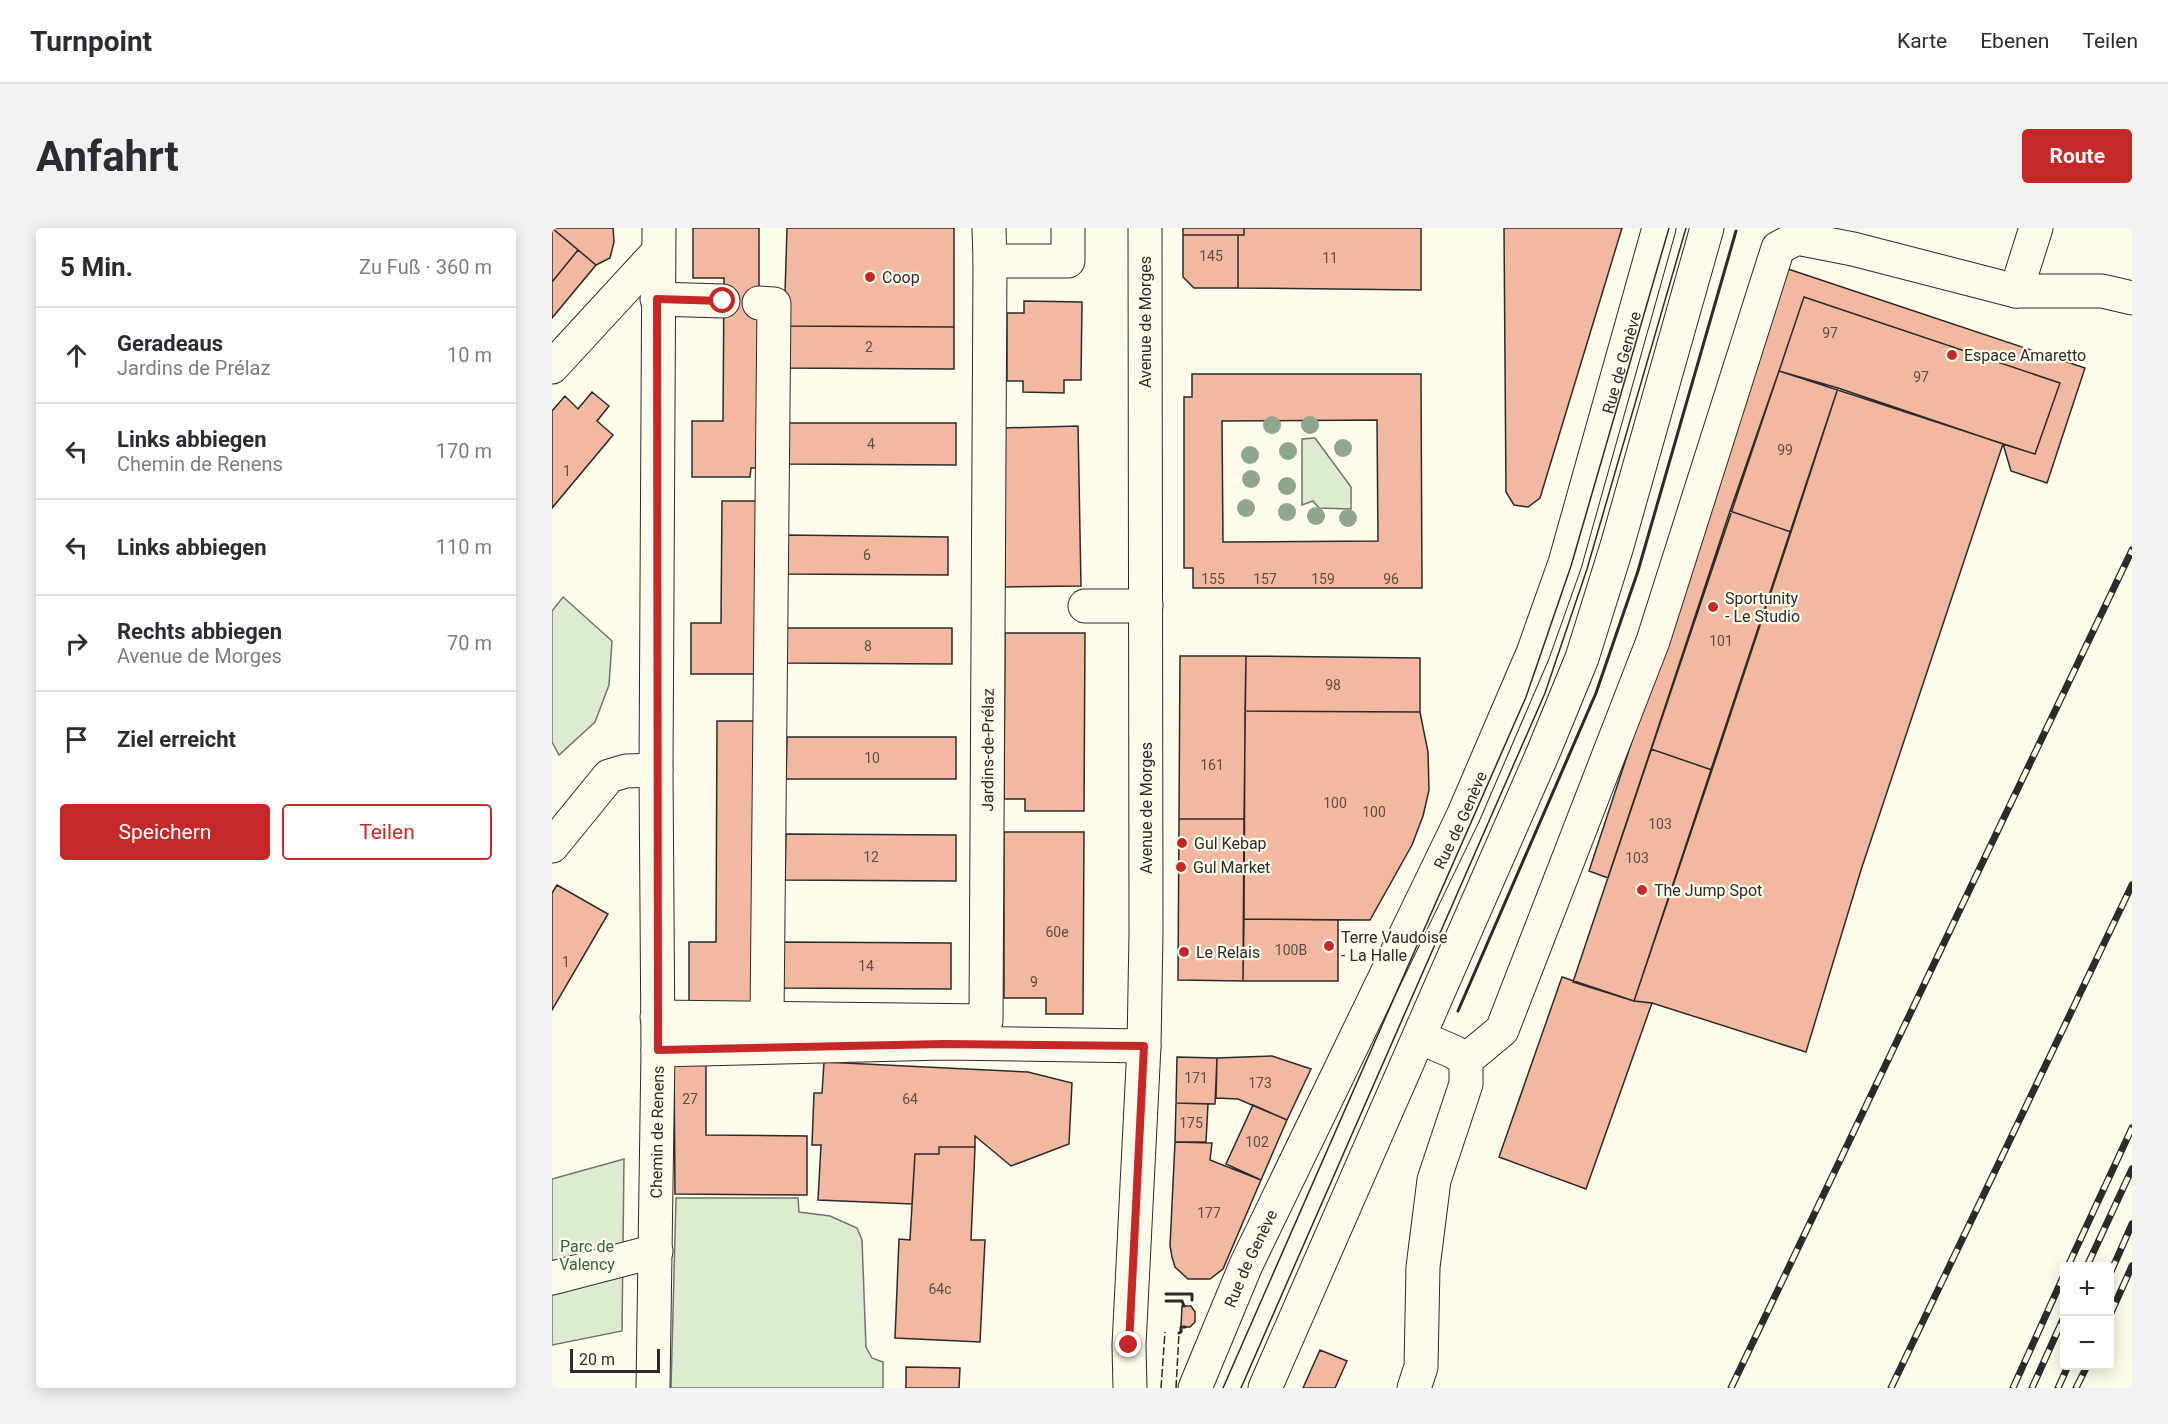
<!DOCTYPE html>
<html lang="de">
<head>
<meta charset="utf-8">
<style>
	body { margin:0; font-family:Roboto,sans-serif; background:#f2f2f3; color:#2b2b33 }
	.controls { position:absolute; right:18px; bottom:18px; display:grid; overflow:hidden; border-radius:6px; box-shadow:0 3px 15px #0003 }
	.controls button { width:54px; height:54px; display:grid; place-items:center; padding:0; border:0; border-bottom:2px solid #e1e1e2; background:#fff; color:#2b2b33; font:30px sans-serif }
	.scale { position:absolute; left:18px; bottom:15px; width:90px; box-sizing:border-box; padding-left:6px; border:3px solid #2b2b2b; border-top:0; font-size:16px; line-height:21px; white-space:nowrap; color:#2b2b2b; -webkit-text-stroke:4px #fdfbea; paint-order:stroke }
	.stop { position:absolute; width:18px; height:18px; margin:-14px; border:4px solid #c62828; border-radius:50%; background:#fff }
	.stop.end { background:#c62828; border-color:#fff; box-shadow:0 2px 6px #0008 }
	.list { margin:0; padding:0; list-style:none }
	h2 { display:flex; justify-content:space-between; align-items:center; height:78px; margin:0; padding:0 24px; font-size:26px }
	h2 small { font-size:20px; font-weight:400; color:#7c7c81 }
	.list li { display:grid; grid-template-columns:39px 1fr auto; gap:18px; align-items:center; box-sizing:border-box; height:96px; padding:0 24px; border-top:2px solid #e1e1e2 }
	.list b { display:block; font-size:22px; white-space:nowrap }
	.list p { margin:0; font-size:20px; white-space:nowrap; color:#7c7c81 }
	.list em { font-size:20px; font-style:normal; color:#7c7c81 }
	.actions { display:flex; gap:12px; padding:18px 24px }
	.actions a { flex:1; padding:14px 0; border:2px solid #c62828; border-radius:6px; text-align:center; font-size:21px; color:#c62828 }
	.actions .main { background:#c62828; color:#fff }
	.icon { flex:none; width:33px; height:33px; fill:none; stroke:currentColor; stroke-width:2; stroke-linecap:round; stroke-linejoin:round }
	.map { position:relative; flex:none; width:1580px; height:1160px; overflow:hidden; border-radius:6px }
	header { display:flex; align-items:center; gap:36px; box-sizing:border-box; height:84px; padding:0 30px; background:#fff; border-bottom:2px solid #e1e1e2 }
	header strong { font-size:28px }
	nav { display:flex; gap:33px; margin-inline-start:auto; font-size:21px }
	.intro { display:flex; align-items:center; justify-content:space-between; box-sizing:border-box; height:144px; padding:0 36px }
	h1 { margin:0; font-size:42px }
	.button { padding:15px 27px; border-radius:6px; background:#c62828; color:#fff; font-size:21px; font-weight:700 }
	main { display:flex; gap:36px; padding:0 36px }
	aside { flex:1; background:#fff; border-radius:6px; box-shadow:0 3px 15px #0003 }
	.map>svg:first-child { display:block }
	.green { fill:#deebd1; stroke:#74746e; stroke-width:1.5 }
	.building { fill:#f2b8a0; stroke:#2b2b2b; stroke-width:1.5; fill-rule:evenodd }
	.lines { fill:none; stroke-linecap:round; stroke-linejoin:round }
	.minor-casing { stroke:#2b2b2b; stroke-width:35 }
	.major-casing { stroke:#2b2b2b; stroke-width:35 }
	.minor { stroke:#fdfbea; stroke-width:33 }
	.major { stroke:#fdfbea; stroke-width:33 }
	.tram { stroke:#2b2b2b; stroke-width:1.5 }
	.rail-casing { stroke:#2b2b2b; stroke-width:7 }
	.rail { stroke:#fdfbea; stroke-width:4.5; stroke-dasharray:14; stroke-linecap:butt }
	.fence { stroke:#2b2b2b; stroke-width:1.5; stroke-dasharray:8 3; stroke-linecap:butt }
	.wall { stroke:#2b2b2b; stroke-width:3 }
	.tree { fill:#8ea78a }
	.route { stroke:#c62828; stroke-width:8 }
	.poi-dot { fill:#c62828; stroke:#fdfbea; stroke-width:2 }
	.labels { text-anchor:middle; dominant-baseline:central; stroke-width:4.5; stroke-linejoin:round; paint-order:stroke }
	.number-label { font-size:14px; fill:#5d4e48 }
	.poi-label { font-size:16px; fill:#2b2b2b; stroke:#fdfbea; text-anchor:start }
	.street-label { font-size:16px; fill:#2b2b2b; stroke:#fdfbea }
	.park-label { font-size:16px; fill:#34623c; stroke:#fdfbea }
</style>
</head>
<body>
<header>
<strong>Turnpoint</strong>
<nav><a>Karte</a><a>Ebenen</a><a>Teilen</a></nav>
</header>
<div class="intro"><h1>Anfahrt</h1><a class="button">Route</a></div>
<main>
<aside>
<h2>5 Min.<small>Zu Fuß · 360 m</small></h2>
<ul class="list">
<li><svg class="icon" aria-label="ahead" viewBox="0 0 24 24"><path d="M12 20V5M6 11l6-6 6 6"/></svg><div><b>Geradeaus</b><p>Jardins de Prélaz</p></div><em>10 m</em></li>
<li><svg class="icon" aria-label="left" viewBox="0 0 24 24"><path d="M17 20v-9H6M10 6l-5 5 5 5"/></svg><div><b>Links abbiegen</b><p>Chemin de Renens</p></div><em>170 m</em></li>
<li><svg class="icon" aria-label="left" viewBox="0 0 24 24"><path d="M17 20v-9H6M10 6l-5 5 5 5"/></svg><div><b>Links abbiegen</b></div><em>110 m</em></li>
<li><svg class="icon" aria-label="right" viewBox="0 0 24 24"><path d="M7 20v-9h11M14 6l5 5-5 5"/></svg><div><b>Rechts abbiegen</b><p>Avenue de Morges</p></div><em>70 m</em></li>
<li><svg class="icon" aria-label="arrive" viewBox="0 0 24 24"><path d="M6 21V4h12l-3 4 3 4H6"/></svg><div><b>Ziel erreicht</b></div></li>
</ul>
<div class="actions"><a class="main">Speichern</a><a>Teilen</a></div>
</aside>
<div class="map">
<svg width="1580" height="1160" viewBox="0 0 1580 1160">
	<rect width="100%" height="100%" fill="#fdfbea"/>
	<path class="green" d="M 763,210 L 799,259 L 799,281 L 767,280 L 761,273 L 750,277 L 750,211 Z
		M 11,369 L 60,413 L 57,457 L 43,494 L 7,527 L 0,514 L 0,383 Z
		M 72,931 L 70,1103 L 0,1117 L 0,951 Z
		M 124,970 L 246,970 L 247,984 L 278,988 L 305,1000 L 310,1012 L 314,1119 L 320,1130 L 331,1134 L 331,1160 L 119,1160 Z"/>
	<path class="building" d="M 0,0 L 26,22 L 0,54 Z
		M 0,0 L 61,0 L 62,14 L 58,30 L 44,37 Z
		M 141,0 L 207,0 L 207,209 L 211,240 L 199,240 L 198,249 L 140,249 L 140,193 L 171,193 L 172,50 L 141,50 Z
		M 235,0 L 402,0 L 402,99 L 232,98 Z
		M 631,0 L 692,0 L 692,7 L 631,7 Z
		M 692,0 L 869,0 L 869,62 L 686,60 L 686,7 L 692,7 Z
		M 952,0 L 1070,0 L 988,270 L 976,279 L 962,277 L 954,264 Z
		M 631,7 L 686,7 L 686,60 L 642,60 L 631,49 Z
		M 26,22 L 44,37 L 0,90 L 0,54 Z
		M 1236,41 L 1533,140 L 1495,255 L 1459,243 L 1451,216 L 1483,226 L 1508,155 L 1252,69 L 1056,650 L 1037,643 Z
		M 1252,69 L 1508,155 L 1483,226 L 1227,143 Z
		M 472,73 L 530,74 L 529,152 L 512,152 L 512,165 L 471,164 L 471,153 L 455,153 L 455,85 L 472,85 Z
		M 232,98 L 402,99 L 402,141 L 232,140 Z
		M 1227,143 L 1286,160 L 1239,304 L 1178,283 Z
		M 640,146 L 869,146 L 870,360 L 641,360 L 641,340 L 632,340 L 632,169 L 640,169 ZM 825,192 L 826,313 L 671,314 L 670,193 Z
		M 1286,160 L 1451,216 L 1309,642 L 1254,824 L 1100,775 L 1082,773 Z
		M 40,164 L 57,178 L 45,193 L 61,207 L 0,280 L 0,183 L 13,168 L 26,181 Z
		M 234,195 L 404,195 L 404,237 L 234,236 Z
		M 526,198 L 529,358 L 453,359 L 451,200 Z
		M 170,273 L 207,273 L 206,446 L 139,446 L 139,395 L 169,395 Z
		M 1178,283 L 1239,304 L 1160,542 L 1099,521 Z
		M 234,307 L 396,309 L 396,347 L 233,346 Z
		M 232,400 L 400,400 L 400,436 L 232,435 Z
		M 453,405 L 533,405 L 532,583 L 473,583 L 473,571 L 452,571 Z
		M 628,428 L 694,428 L 692,591 L 627,591 Z
		M 694,428 L 868,430 L 868,484 L 693,483 Z
		M 693,483 L 868,484 L 876,524 L 877,562 L 871,588 L 860,617 L 818,692 L 692,691 Z
		M 165,493 L 203,493 L 201,777 L 137,776 L 137,714 L 164,714 Z
		M 235,509 L 404,509 L 404,551 L 234,551 Z
		M 1099,521 L 1160,542 L 1082,773 L 1021,754 Z
		M 627,591 L 692,591 L 691,753 L 626,752 Z
		M 452,604 L 532,604 L 531,786 L 494,786 L 494,770 L 452,770 Z
		M 234,606 L 404,607 L 404,653 L 233,652 Z
		M 5,657 L 56,686 L 0,782 L 0,665 Z
		M 692,691 L 786,692 L 786,753 L 691,753 Z
		M 229,714 L 399,715 L 399,761 L 229,760 Z
		M 1010,749 L 1082,773 L 1100,775 L 1034,961 L 947,929 Z
		M 720,828 L 759,841 L 735,892 L 686,871 L 664,870 L 665,830 Z
		M 625,829 L 665,830 L 663,876 L 624,875 Z
		M 122,834 L 154,834 L 154,907 L 255,908 L 255,967 L 123,966 Z
		M 272,834 L 476,844 L 520,855 L 517,916 L 459,938 L 423,908 L 423,919 L 387,919 L 387,926 L 363,926 L 360,976 L 266,972 L 269,917 L 260,917 L 262,865 L 270,865 Z
		M 624,875 L 656,876 L 654,914 L 623,914 Z
		M 701,877 L 735,892 L 709,952 L 674,936 Z
		M 623,914 L 660,915 L 658,932 L 709,952 L 671,1041 L 658,1051 L 636,1051 L 623,1039 L 620,1029 L 618,1018 Z
		M 387,919 L 423,919 L 419,1012 L 433,1012 L 428,1114 L 343,1110 L 347,1011 L 358,1012 L 363,926 L 387,926 Z
		M 630,1078 L 639,1078 L 643,1084 L 643,1094 L 638,1099 L 629,1099 Z
		M 768,1122 L 795,1133 L 783,1160 L 751,1160 Z
		M 354,1139 L 408,1140 L 407,1160 L 354,1160 Z"/>
	<g class="lines">
		<g class="minor-casing">
			<g id="minor">
				<path d="M 437,0 L 438,33 L 516,33 L 516,0"/>
				<path d="M 1464,63 L 1484,0"/>
				<path d="M 105,71 L 171,73"/>
				<path d="M 207,75 L 222,76 L 215,790"/>
				<path d="M 0,139 L 106,24"/>
				<path d="M 533,378 L 594,378"/>
				<path d="M 0,618 L 57,548 L 74,543 L 104,542"/>
				<path id="s1" d="M 105,789 L 434,793 L 438,33"/>
				<path d="M 106,822 L 392,815 L 592,818"/>
				<path d="M 914,832 L 950,802 L 1101,413 L 1226,20 L 1245,10 L 1301,21 L 1464,63 L 1550,63 L 1580,70"/>
				<path d="M 0,1050 L 104,1023"/>
				<path id="s2" d="M 101,1160 L 106,822 L 104,542 L 107,0"/>
				<path d="M 862,1160 L 869,1139 L 871,1039 L 882,952 L 914,856 L 914,832 L 902,824 L 867,809"/>
			</g>
		</g>
		<g class="major-casing">
			<g id="major">
				<path d="M 578,1160 L 577,1117 L 592,818 L 594,706 L 593,0"/>
				<path id="s3" d="M 643,1160 L 694,1037 L 911,588 L 981,425 L 1013,335 L 1107,0"/>
				<path d="M 713,1160 L 991,525 L 1030,430 L 1065,318 L 1155,0"/>
			</g>
		</g>
		<use href="#minor" class="minor"/>
		<use href="#major" class="major"/>
		<path class="tram" d="M 671,1160 L 974,469 L 1019,338 L 1117,0
			M 689,1160 L 993,465 L 1035,341 L 1134,0"/>
		<g class="rail-casing">
			<path id="rail" d="M 1516,1038 L 1580,900
				M 1535,1038 L 1580,941
				M 1558,1046 L 1580,996
				M 1558,1087 L 1580,1038
				M 1179,1160 L 1580,322
				M 1339,1160 L 1580,657
				M 1461,1160 L 1512,1047
				M 1480,1160 L 1512,1089
				M 1506,1160 L 1516,1138
				M 1524,1160 L 1535,1138"/>
		</g>
		<use href="#rail" class="rail"/>
		<path class="fence" d="M 609,1160 L 613,1104
			M 624,1160 L 627,1105"/>
		<path class="wall" d="M 906,783 L 1044,465 L 1086,343 L 1184,3
			M 614,1066 L 640,1066 L 640,1072
			M 614,1073 L 630,1073 L 632,1078
			M 627,1105 L 629,1104 L 629,1099 L 633,1099"/>
	</g>
	<g class="tree">
		<circle cx="720" cy="197" r="9"/>
		<circle cx="758" cy="197" r="9"/>
		<circle cx="791" cy="220" r="9"/>
		<circle cx="736" cy="223" r="9"/>
		<circle cx="698" cy="227" r="9"/>
		<circle cx="699" cy="251" r="9"/>
		<circle cx="735" cy="258" r="9"/>
		<circle cx="694" cy="280" r="9"/>
		<circle cx="735" cy="284" r="9"/>
		<circle cx="764" cy="288" r="9"/>
		<circle cx="796" cy="290" r="9"/>
	</g>
	<g class="lines">
		<path class="route" d="M 171,73 L 105,71 L 106,822 L 392,816 L 592,818 L 577,1117"/>
	</g>
	<g class="poi-dot">
		<circle cx="318" cy="49" r="6"/>
		<circle cx="1400" cy="127" r="6"/>
		<circle cx="1161" cy="379" r="6"/>
		<circle cx="630" cy="615" r="6"/>
		<circle cx="629" cy="639" r="6"/>
		<circle cx="1090" cy="662" r="6"/>
		<circle cx="777" cy="718" r="6"/>
		<circle cx="632" cy="724" r="6"/>
	</g>
	<g class="labels">
		<g class="number-label">
			<text x="659" y="28">145</text>
			<text x="778" y="30">11</text>
			<text x="1278" y="105">97</text>
			<text x="317" y="119">2</text>
			<text x="1369" y="149">97</text>
			<text x="319" y="216">4</text>
			<text x="1233" y="222">99</text>
			<text x="15" y="243">1</text>
			<text x="315" y="327">6</text>
			<text x="661" y="351">155</text>
			<text x="713" y="351">157</text>
			<text x="771" y="351">159</text>
			<text x="839" y="351">96</text>
			<text x="1169" y="413">101</text>
			<text x="316" y="418">8</text>
			<text x="781" y="457">98</text>
			<text x="320" y="530">10</text>
			<text x="660" y="537">161</text>
			<text x="783" y="575">100</text>
			<text x="822" y="584">100</text>
			<text x="1108" y="596">103</text>
			<text x="319" y="629">12</text>
			<text x="1085" y="630">103</text>
			<text x="505" y="704">60e</text>
			<text x="739" y="722">100B</text>
			<text x="14" y="734">1</text>
			<text x="314" y="738">14</text>
			<text x="482" y="754">9</text>
			<text x="644" y="850">171</text>
			<text x="708" y="855">173</text>
			<text x="138" y="871">27</text>
			<text x="358" y="871">64</text>
			<text x="639" y="895">175</text>
			<text x="705" y="914">102</text>
			<text x="657" y="985">177</text>
			<text x="388" y="1061">64c</text>
		</g>
		<g class="poi-label">
			<text x="330" y="49">Coop</text>
			<text x="1412" y="127">Espace Amaretto</text>
			<text x="1173" y="370">Sportunity<tspan x="1173" dy="18">- Le Studio</tspan></text>
			<text x="642" y="615">Gul Kebap</text>
			<text x="641" y="639">Gul Market</text>
			<text x="1102" y="662">The Jump Spot</text>
			<text x="789" y="709">Terre Vaudoise<tspan x="789" dy="18">- La Halle</tspan></text>
			<text x="644" y="724">Le Relais</text>
		</g>
		<g class="street-label">
			<text transform="translate(593 94) rotate(-90)">Avenue de Morges</text>
			<text stroke="none"><textPath href="#s3" startOffset="1113">Rue de Genève</textPath></text>
			<text stroke="none"><textPath href="#s1" startOffset="600">Jardins-de-Prélaz</textPath></text>
			<text transform="translate(594 580) rotate(-90)">Avenue de Morges</text>
			<text stroke="none"><textPath href="#s3" startOffset="627">Rue de Genève</textPath></text>
			<text stroke="none"><textPath href="#s2" startOffset="256">Chemin de Renens</textPath></text>
			<text stroke="none"><textPath href="#s3" startOffset="141">Rue de Genève</textPath></text>
		</g>
		<g class="park-label">
			<text x="35" y="1018">Parc de<tspan x="35" dy="18">Valency</tspan></text>
		</g>
	</g>
</svg>
<div class="controls">
<button>+</button>
<button>−</button>
</div>
<div class="scale">20 m</div>
<div class="stop" style="left:171px;top:73px"></div>
<div class="stop end" style="left:577px;top:1117px"></div>
</div>
</main>
</body>
</html>
